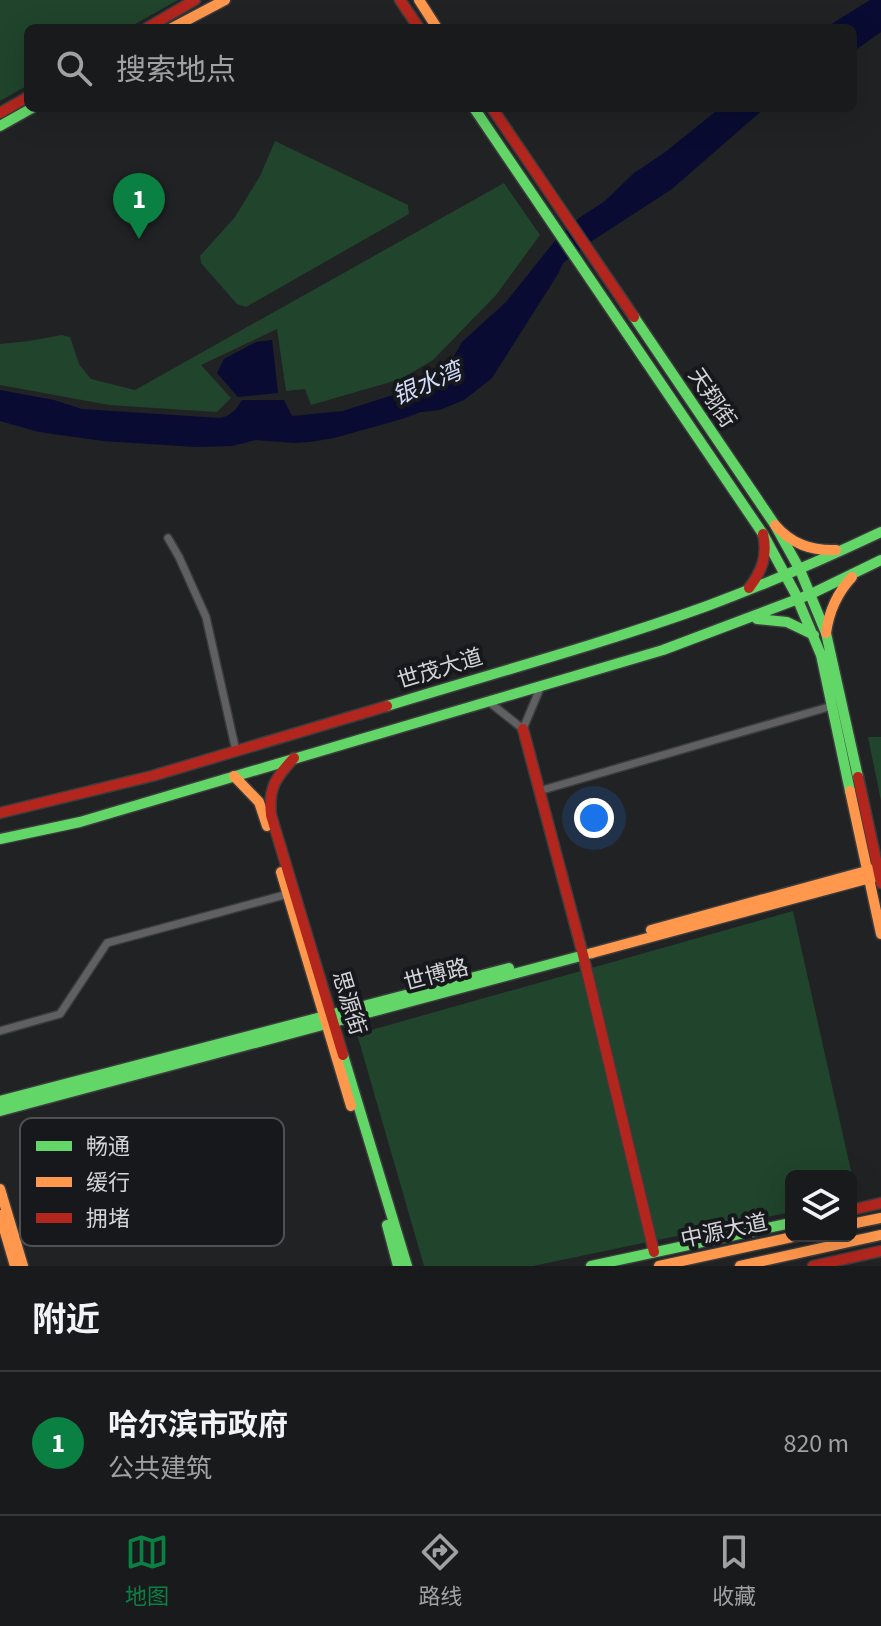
<!DOCTYPE html>
<html lang="zh">
<head>
<meta charset="utf-8">
<style>
	body { margin:0; font-family:"Source Sans 3","Noto Sans SC",sans-serif; background:#222324; color:#f1f3f6 }
	.controls { position:absolute; right:24px; bottom:24px; display:grid; overflow:hidden; border-radius:12px; box-shadow:0 8px 32px #0002 }
	.controls button { width:72px; height:72px; display:grid; place-items:center; padding:0; border:0; border-bottom:2px solid #37383a; background:#191a1b; color:#f1f3f6; font:40px sans-serif }
	.you { position:absolute; left:594px; top:818px; width:28px; height:28px; margin:-20px; border:6px solid #fff; border-radius:50%; background:#1a73e8; box-shadow:0 0 0 12px #1a73e833 }
	.badge { display:grid; place-items:center; width:52px; height:52px; border-radius:50%; background:#0b8043; color:#fff; font-size:26px; font-weight:700 }
	.pin { position:absolute; translate:-50% -66px; filter:drop-shadow(0 2px 4px #0008) }
	.pin::after { content:''; position:absolute; top:42px; width:28px; height:24px; background:inherit; clip-path:polygon(0 0,100% 0,50% 100%) }
	.list { margin:0; padding:0; list-style:none }
	h2 { display:flex; justify-content:space-between; align-items:center; height:104px; margin:0; padding:0 32px; font-size:34px }
	h2 small { font-size:26px; font-weight:400; color:#9fa1a3 }
	.list li { display:grid; grid-template-columns:52px 1fr auto; gap:24px; align-items:center; box-sizing:border-box; height:144px; padding:0 32px; border-top:2px solid #37383a }
	.list b { display:block; font-size:30px; white-space:nowrap }
	.list p { margin:0; font-size:26px; white-space:nowrap; color:#9fa1a3 }
	.list em { font-size:26px; font-style:normal; color:#9fa1a3 }
	.icon { flex:none; width:44px; height:44px; fill:none; stroke:currentColor; stroke-width:2; stroke-linecap:round; stroke-linejoin:round }
	.map { position:relative; flex:none; width:881px; height:1266px; overflow:hidden }
	.search { position:absolute; background:#191a1b; box-shadow:0 8px 32px #0002; left:24px; right:24px; top:24px; height:88px; display:flex; align-items:center; gap:20px; box-sizing:border-box; padding:0 28px; border-radius:12px; color:#9fa1a3; font-size:30px }
	.sheet { height:248px; background:#191a1b }
	nav { display:flex; justify-content:space-around; align-items:center; box-sizing:border-box; height:112px; border-top:2px solid #37383a; background:#191a1b; font-size:22px; color:#9fa1a3 }
	nav a { display:grid; justify-items:center; gap:4px }
	nav .on { color:#0b8043 }
	.map>svg:first-child { display:block }
	.green { fill:#20442c }
	.water { fill:#090b32 }
	.lines { fill:none; stroke-linecap:round; stroke-linejoin:round }
	.street-casing { stroke:#3b3c3d; stroke-width:10 }
	.fast-casing { stroke:#3b3c3d; stroke-width:13 }
	.slow-casing { stroke:#3b3c3d; stroke-width:13 }
	.jam-casing { stroke:#3b3c3d; stroke-width:13 }
	.street { stroke:#606062; stroke-width:7 }
	.fast { stroke:#63d668; stroke-width:10 }
	.slow { stroke:#ff974d; stroke-width:10 }
	.jam { stroke:#b3261e; stroke-width:10 }
	.labels { text-anchor:middle; dominant-baseline:central; stroke-width:8; stroke-linejoin:round; paint-order:stroke }
	.street-label { font-size:22px; fill:#d3d4d7; stroke:#17181c }
	.water-label { font-size:24px; font-style:italic; fill:#d4ddfd; stroke:#17181c }
	.key { fill:#17181c; stroke:#4f5054; stroke-width:2 }
	.key-label { font-size:22px; fill:#d3d4d7 }
</style>
</head>
<body>
<div class="map">
<svg width="881" height="1266" viewBox="0 0 881 1266">
	<rect width="100%" height="100%" fill="#212224"/>
	<path class="green" d="M 0,0 L 178,0 L 128,28 L 28,28 L 28,85 L 0,101 Z
		M 275,141 L 408,205 L 409,214 L 246,307 L 237,304 L 201,263 L 200,256 L 235,217 L 260,176 Z
		M 504,183 L 540,235 L 496,295 L 433,360 L 401,379 L 311,405 L 305,389 L 286,391 L 277,329 L 201,365 L 231,398 L 217,412 L 109,405 L 0,385 L 0,344 L 29,341 L 62,335 L 70,337 L 79,364 L 91,379 L 135,390 Z
		M 868,737 L 881,737 L 881,801 Z
		M 793,911 L 857,1198 L 851,1199 L 851,1176 L 791,1176 L 791,1212 L 533,1266 L 424,1266 L 357,1034 Z"/>
	<path class="water" d="M 870,0 L 881,0 L 881,32 L 853,52 L 853,28 L 825,28 Z
		M 720,108 L 765,108 L 672,189 L 595,239 L 563,263 L 558,274 L 492,378 L 464,400 L 440,410 L 421,412 L 402,419 L 334,438 L 310,442 L 294,443 L 256,440 L 232,446 L 195,447 L 103,441 L 39,432 L 0,421 L 0,390 L 54,400 L 82,409 L 220,418 C 231,416 236,410 242,400 L 284,400 L 292,416 L 343,411 L 396,394 L 406,384 L 433,376 L 450,363 L 462,342 L 506,302 L 554,242 L 579,218 L 605,201 L 634,173 L 664,153 Z
		M 272,340 L 278,393 L 238,397 L 217,373 L 224,359 L 256,342 Z"/>
	<g class="lines">
		<g class="street-casing">
			<path id="street" d="M 168,538 L 179,557 L 206,617 L 236,751
				M 489,702 L 523,729 L 541,686
				M 539,791 L 832,706
				M 0,1031 L 60,1014 L 107,943 L 288,894"/>
		</g>
		<g class="fast-casing">
			<path id="fast" d="M 474,108 L 763,534 L 795,593 L 821,655 L 850,791
				M 0,126 L 32,108
				M 634,317 L 775,525 L 800,570 L 826,633 L 858,777
				M 757,619 L 787,622 L 814,635
				M 387,706 C 494,673 602,644 707,606 C 766,584 824,559 881,532
				M 0,839 L 80,822 L 663,650 L 811,594 L 881,560
				M 343,1055 L 407,1266
				M 0,1101 L 509,968
				M 0,1111 L 592,953
				M 387,1225 L 398,1266
				M 591,1266 L 791,1223"/>
		</g>
		<g class="slow-casing">
			<path id="slow" d="M 419,0 L 437,28
				M 172,28 L 225,0
				M 775,525 C 792,544 811,551 836,550
				M 826,633 C 829,611 837,593 852,577
				M 234,776 L 259,802 L 267,826
				M 850,791 L 881,934
				M 281,872 L 351,1106
				M 651,930 L 881,867
				M 592,953 L 881,875
				M 0,1189 L 23,1266
				M 0,1215 L 15,1266
				M 851,1224 L 881,1218
				M 659,1266 L 797,1236
				M 740,1266 L 881,1235"/>
		</g>
		<g class="jam-casing">
			<path id="jam" d="M 400,0 L 419,28
				M 147,28 L 195,0
				M 492,108 L 634,317
				M 0,113 L 28,97
				M 749,588 C 762,571 768,555 763,534
				M 523,729 L 583,955 L 654,1252
				M 294,758 C 276,777 268,788 271,815 L 343,1055
				M 858,777 L 881,883
				M 0,813 L 152,776 L 387,706
				M 851,1210 L 881,1203
				M 813,1266 L 881,1251"/>
		</g>
		<use href="#street" class="street"/>
		<use href="#fast" class="fast"/>
		<use href="#slow" class="slow"/>
		<use href="#jam" class="jam"/>
	</g>
	<g class="labels">
		<g class="street-label">
			<text transform="translate(712 398) rotate(56)">天翔街</text>
			<text transform="translate(440 669) rotate(-17)">世茂大道</text>
			<text transform="translate(436 975) rotate(-15)">世博路</text>
			<text transform="translate(349 1003) rotate(73)">思源街</text>
			<text transform="translate(724 1231) rotate(-12)">中源大道</text>
		</g>
		<g class="water-label">
			<text transform="translate(427 384) rotate(-23)">银水湾</text>
		</g>
	</g>
	<rect x="20" y="1118" width="264" height="128" rx="12" class="key"/>
	<rect x="36" y="1141" width="36" height="10" fill="#63d668"/>
	<rect x="36" y="1177" width="36" height="10" fill="#ff974d"/>
	<rect x="36" y="1213" width="36" height="10" fill="#b3261e"/>
	<g class="key-label">
		<text x="86" y="1154">畅通</text>
		<text x="86" y="1190">缓行</text>
		<text x="86" y="1226">拥堵</text>
	</g>
</svg>
<div class="controls">
<button><svg class="icon" aria-label="layers" viewBox="0 0 24 24"><path d="M12 4l9 5-9 5-9-5zM3 14l9 5 9-5"/></svg></button>
</div>
<div class="you"></div>
<div class="pin badge" style="left:139px;top:239px">1</div>
<div class="search"><svg class="icon" aria-label="search" viewBox="0 0 24 24"><circle cx="10" cy="10" r="6"/><path d="M15 15l6 6"/></svg>搜索地点</div>
</div>
<section class="sheet">
<h2>附近<small></small></h2>
<ul class="list">
<li><span class="badge">1</span><div><b>哈尔滨市政府</b><p>公共建筑</p></div><em>820 m</em></li>
</ul>
</section>
<nav>
<a class="on"><svg class="icon" aria-label="map" viewBox="0 0 24 24"><path d="M3 6l6-2 6 2 6-2v14l-6 2-6-2-6 2zM9 4v14M15 6v14"/></svg>地图</a>
<a><svg class="icon" aria-label="directions" viewBox="0 0 24 24"><path d="M12 3l9 9-9 9-9-9zM9 14v-3h6M13 9l2 2-2 2"/></svg>路线</a>
<a><svg class="icon" aria-label="saved" viewBox="0 0 24 24"><path d="M7 4h10v16l-5-4-5 4z"/></svg>收藏</a>
</nav>
</body>
</html>
